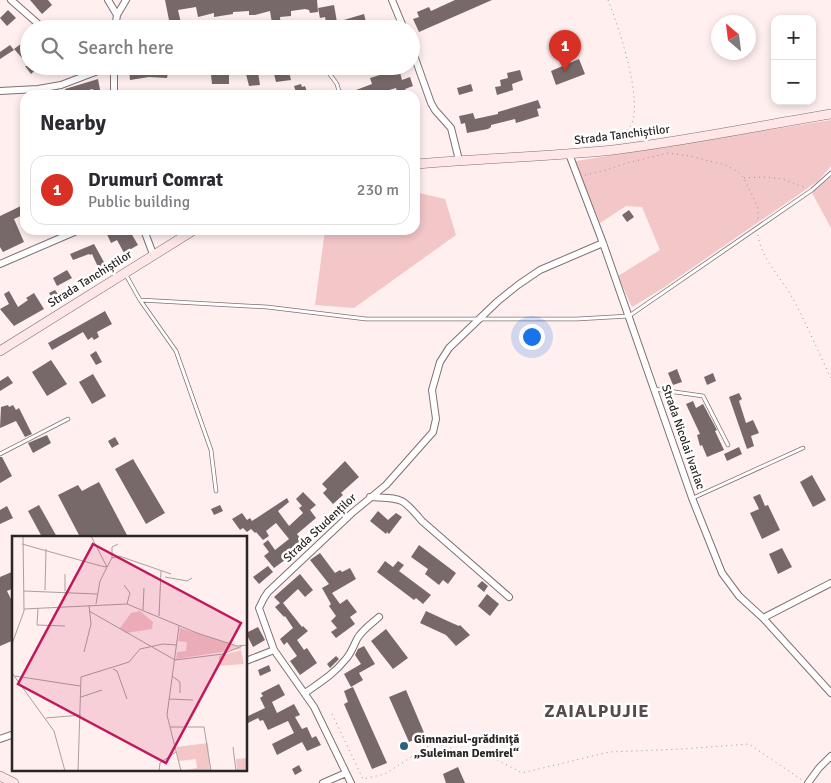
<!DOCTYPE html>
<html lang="en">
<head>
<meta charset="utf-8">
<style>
	body { margin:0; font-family:Signika,sans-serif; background:#f2f2f3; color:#2b2b33 }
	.controls { position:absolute; right:15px; top:15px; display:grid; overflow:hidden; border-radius:10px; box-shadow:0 2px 8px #0003 }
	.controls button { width:45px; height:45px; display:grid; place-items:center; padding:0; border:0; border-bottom:1px solid #e1e1e2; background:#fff; color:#2b2b33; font:25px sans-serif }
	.compass { position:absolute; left:711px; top:15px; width:45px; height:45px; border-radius:50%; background:#fff; box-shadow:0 2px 8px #0003; rotate:332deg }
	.you { position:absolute; left:531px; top:336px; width:18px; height:18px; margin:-12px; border:4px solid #fff; border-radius:50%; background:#1a73e8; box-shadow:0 0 0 8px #1a73e833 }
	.badge { display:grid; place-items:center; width:32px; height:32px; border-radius:50%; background:#d93025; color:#fff; font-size:16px; font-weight:700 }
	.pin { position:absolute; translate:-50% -41px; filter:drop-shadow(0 1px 2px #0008) }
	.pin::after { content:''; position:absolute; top:26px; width:18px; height:15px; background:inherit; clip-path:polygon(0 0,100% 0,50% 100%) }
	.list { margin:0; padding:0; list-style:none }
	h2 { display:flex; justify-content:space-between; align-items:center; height:65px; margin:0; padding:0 20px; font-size:21px }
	h2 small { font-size:16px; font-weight:400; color:#7c7c81 }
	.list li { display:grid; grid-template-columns:32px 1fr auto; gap:15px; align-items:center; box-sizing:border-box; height:70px; margin:0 10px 10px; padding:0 10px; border:1px solid #e1e1e2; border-radius:15px }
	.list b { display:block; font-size:19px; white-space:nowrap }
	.list p { margin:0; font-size:16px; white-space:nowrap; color:#7c7c81 }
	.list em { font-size:16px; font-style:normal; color:#7c7c81 }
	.icon { flex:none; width:28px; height:28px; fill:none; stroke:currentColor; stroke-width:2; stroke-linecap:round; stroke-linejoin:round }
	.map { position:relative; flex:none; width:831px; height:783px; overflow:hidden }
	.search { position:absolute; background:#fff; box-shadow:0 2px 8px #0003; left:20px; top:20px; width:400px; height:55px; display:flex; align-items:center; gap:12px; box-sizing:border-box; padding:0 18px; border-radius:28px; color:#7c7c81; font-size:19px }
	.panel { position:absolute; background:#fff; box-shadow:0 2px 8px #0003; left:20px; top:90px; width:400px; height:145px; border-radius:15px }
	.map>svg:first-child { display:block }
	.green { fill:#f3c6c8 }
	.building { fill:#776969 }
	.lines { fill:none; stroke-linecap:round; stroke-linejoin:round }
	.lane-casing { stroke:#7f7172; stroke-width:4.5 }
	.street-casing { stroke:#7f7172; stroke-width:8 }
	.secondary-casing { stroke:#7f7172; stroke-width:10 }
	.path { stroke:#9f9494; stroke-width:1; stroke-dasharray:1 4; stroke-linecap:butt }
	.lane { stroke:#fff; stroke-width:3 }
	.street { stroke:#fff; stroke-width:6 }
	.secondary { stroke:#ffe6e7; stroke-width:9 }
	.poi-dot { fill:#29637c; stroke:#fff; stroke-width:2 }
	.labels { text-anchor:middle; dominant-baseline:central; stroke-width:5; stroke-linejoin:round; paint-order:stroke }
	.street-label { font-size:12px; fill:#2b2626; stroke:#fff }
	.poi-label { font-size:12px; font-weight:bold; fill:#2b2626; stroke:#fff; text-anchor:start }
	.district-label { font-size:18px; font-weight:bold; letter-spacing:1px; fill:#574a4b; stroke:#fff }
	.inset-road { fill:none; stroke:#aa9f9f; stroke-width:1 }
	.view { fill:#c2185b; fill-opacity:0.15; stroke:#c2185b; stroke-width:2.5 }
	.inset-edge { fill:none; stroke:#2b2626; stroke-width:2.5 }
</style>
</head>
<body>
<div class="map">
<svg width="831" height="783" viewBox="0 0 831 783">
	<rect width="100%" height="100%" fill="#ffefef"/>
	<path class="green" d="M 831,120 L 831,166 L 818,181 L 660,290 L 632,307 L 618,276 L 660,250 L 642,207 L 626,206 L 600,223 L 576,163 L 576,161 Z
		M 831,176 L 831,228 L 812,193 Z
		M 415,192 L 445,199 L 456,235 L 354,308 L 315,305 L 325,230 L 415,230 Z"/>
	<path class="building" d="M 30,0 L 48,0 L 52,5 L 42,14 Z
		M 165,0 L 317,0 L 318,12 L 310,13 L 309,10 L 305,9 L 291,11 L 291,16 L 280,17 L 281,29 L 273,29 L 270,11 L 255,15 L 249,15 L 249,11 L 233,12 L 233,14 L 214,17 L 214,13 L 198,17 L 196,7 L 178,10 L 181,23 L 170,25 Z
		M 455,0 L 492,0 L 419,32 L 413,19 L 419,17 L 417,12 L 429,7 L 431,11 Z
		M 334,5 L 337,22 L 364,14 L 366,22 L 358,23 L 359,27 L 351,29 L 335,29 L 334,26 L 327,28 L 325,17 L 320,18 L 318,8 Z
		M 8,10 L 16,18 L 7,26 L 0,18 Z
		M 29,38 L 29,51 L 22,58 L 14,49 Z
		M 10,45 L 14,50 L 0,59 L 0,52 Z
		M 579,59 L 585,74 L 556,85 L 551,71 Z
		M 25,66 L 40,66 L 31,74 Z
		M 210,66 L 257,66 L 260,85 L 249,86 L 246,74 L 241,75 L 241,73 L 229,75 L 229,84 L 212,84 Z
		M 272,66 L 285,66 L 286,73 L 289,72 L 291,80 L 276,82 Z
		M 148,67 L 149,71 L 168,73 L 167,78 L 149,77 L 130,80 L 129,69 Z
		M 399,69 L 402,80 L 410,77 L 413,86 L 405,89 L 407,93 L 398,95 L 396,88 L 372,95 L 357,95 L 356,90 L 372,84 L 370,78 Z
		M 520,70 L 523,80 L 512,84 L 513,90 L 497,95 L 495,87 L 501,86 L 500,80 L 508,78 L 507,73 Z
		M 98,79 L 101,95 L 94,95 L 93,89 L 67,95 L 65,89 Z
		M 301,84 L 302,87 L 305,86 L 308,95 L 297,95 L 294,86 Z
		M 471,84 L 473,91 L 459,95 L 457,88 Z
		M 538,100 L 541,108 L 537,109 L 539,116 L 516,123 L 515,119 L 491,125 L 491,127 L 488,129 L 467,133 L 465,123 L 461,124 L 459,116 L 464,115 L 473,113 L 475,119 L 498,114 L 498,112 Z
		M 23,205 L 25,214 L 14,219 L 24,242 L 3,252 L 0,247 L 0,216 Z
		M 629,210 L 634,217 L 627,222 L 622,215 Z
		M 105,230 L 124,230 L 127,235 L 131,233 L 138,245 L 124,253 L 117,240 L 111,243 Z
		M 94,244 L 105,264 L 98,267 L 92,254 L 90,255 L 89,254 L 73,260 L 70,254 Z
		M 67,270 L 72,278 L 57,286 L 53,278 Z
		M 55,290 L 60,297 L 54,301 L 49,293 Z
		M 9,291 L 18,307 L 28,300 L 26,298 L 34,293 L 44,309 L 14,326 L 0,309 L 9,304 L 4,294 Z
		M 105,311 L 112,324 L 97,332 L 99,337 L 94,340 L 92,337 L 88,340 L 83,332 L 52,350 L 48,343 Z
		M 96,351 L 102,362 L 96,365 L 90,355 Z
		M 51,360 L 67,384 L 47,396 L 32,372 Z
		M 677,369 L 682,382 L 673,385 L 668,373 Z
		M 713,373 L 716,381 L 707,385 L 704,377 Z
		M 93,374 L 106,396 L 92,404 L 79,382 Z
		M 8,376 L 13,383 L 0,391 L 0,381 Z
		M 739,393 L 742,399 L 739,401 L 746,423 L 753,420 L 759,433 L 751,436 L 754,446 L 747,449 L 729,397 Z
		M 693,401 L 696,408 L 703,404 L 717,430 L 715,431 L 724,450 L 707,457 L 702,445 L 700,446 L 697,435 L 700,434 L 686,404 Z
		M 8,405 L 9,407 L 13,405 L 16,410 L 19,408 L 32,434 L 25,437 L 16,421 L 0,428 L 1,407 Z
		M 47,435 L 51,443 L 33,453 L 28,443 Z
		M 115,437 L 119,444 L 112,448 L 108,441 Z
		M 739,447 L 742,454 L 727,461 L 724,454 Z
		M 0,457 L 2,457 L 12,476 L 0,483 Z
		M 133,459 L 165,513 L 146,524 L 115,469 Z
		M 345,461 L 359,477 L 341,493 L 343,495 L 333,504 L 323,493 L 327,489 L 322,484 Z
		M 812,475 L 826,500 L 813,507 L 800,482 Z
		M 99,482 L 128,537 L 80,537 L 58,495 L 78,485 L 82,491 Z
		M 303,492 L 316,505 L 310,510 L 316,518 L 297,534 L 300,538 L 299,540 L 304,546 L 274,568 L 264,556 L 269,552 L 263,544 L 268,540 L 275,550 L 289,539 L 276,523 L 266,531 L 269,536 L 263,540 L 256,532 L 255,533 L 251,529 L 247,532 L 243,528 L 240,530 L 232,519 L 242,513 L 247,520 L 250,518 L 252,521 L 287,498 L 289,502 L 278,511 L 289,526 L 303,513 L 299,508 L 302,506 L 296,499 Z
		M 760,494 L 765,506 L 768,505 L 780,530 L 762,539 L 750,513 L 759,509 L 753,497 Z
		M 39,505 L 57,537 L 42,537 L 28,511 Z
		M 220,505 L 223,511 L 214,515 L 211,509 Z
		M 7,506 L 13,518 L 0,524 L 0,510 Z
		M 378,511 L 388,520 L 396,513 L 402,517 L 389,534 L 387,532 L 386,534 L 370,521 Z
		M 419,545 L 456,573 L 448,584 L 443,580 L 439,585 L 425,574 L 428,569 L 411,557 Z
		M 782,548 L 792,567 L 778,574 L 769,554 Z
		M 320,553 L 335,573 L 340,570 L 342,572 L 350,568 L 356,579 L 332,593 L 340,604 L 347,599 L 357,612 L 350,617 L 355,624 L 336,638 L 331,632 L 337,628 L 331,621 L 336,616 L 329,606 L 331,604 L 322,588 L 329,584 L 310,560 Z
		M 385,561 L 393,567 L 398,561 L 404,565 L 399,571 L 431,595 L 423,604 L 416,598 L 414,600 L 377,572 Z
		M 268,566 L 273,572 L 259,584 L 253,577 Z
		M 14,571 L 14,588 L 7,591 L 14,605 L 14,640 L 0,646 L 0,577 Z
		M 300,574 L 313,590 L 305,597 L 298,589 L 283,603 L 302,627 L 303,626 L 308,631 L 297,640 L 304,650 L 307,648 L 317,663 L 300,675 L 290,661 L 297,656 L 287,642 L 284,645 L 280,639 L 293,628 L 285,616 L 284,617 L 275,607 L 280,603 L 274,597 Z
		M 482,581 L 488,586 L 484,592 L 477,586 Z
		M 487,594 L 499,604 L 490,616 L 478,606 Z
		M 426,611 L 452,623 L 459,626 L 460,625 L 470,635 L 456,646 L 446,635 L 420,623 Z
		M 258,627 L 265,640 L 253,647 L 246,633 Z
		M 386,629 L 408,658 L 393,669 L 371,641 Z
		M 364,646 L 375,664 L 359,673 L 363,680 L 351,687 L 344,674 L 361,664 L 355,655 L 358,649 Z
		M 336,656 L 339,659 L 330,668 L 327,664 Z
		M 269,665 L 271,671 L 260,676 L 258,670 Z
		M 279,684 L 285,695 L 272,702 L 277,713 L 294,704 L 300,715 L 295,717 L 302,729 L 307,727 L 312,738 L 316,736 L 321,745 L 307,751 L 302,742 L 277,755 L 272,744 L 294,733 L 288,721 L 268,730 L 263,720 L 260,721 L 258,718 L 248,723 L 246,717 L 265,708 L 260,698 L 263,696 L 261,693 Z
		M 353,687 L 387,763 L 372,769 L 344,704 L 348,702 L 344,691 Z
		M 406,690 L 425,735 L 409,742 L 389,697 Z
		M 299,765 L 302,771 L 295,775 L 292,769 Z
		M 458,767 L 465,783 L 446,783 L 443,774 Z"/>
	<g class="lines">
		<g class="lane-casing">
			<path id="lane" d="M 326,69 L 337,84 L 340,95
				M 126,275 L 140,300 L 176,351 L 211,450 L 216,491
				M 140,300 L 267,307 L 366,319 L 577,319 L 629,316 L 812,190 L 831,173
				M 654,389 L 703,396 L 728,445
				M 0,454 L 68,419
				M 693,498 L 803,448"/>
		</g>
		<g class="street-casing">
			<path id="street" d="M 11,0 L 44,29
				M 108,0 L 117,15
				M 392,0 L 404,29
				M 115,29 L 117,15 L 126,0
				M 411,47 L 431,103 L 435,110 L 451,128 L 459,160
				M 114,66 L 114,95
				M 0,91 L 38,89 L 61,85 L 111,66
				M 569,154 L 603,243 L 692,498 L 722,573 L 739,596 L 763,618 L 831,693
				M 144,230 L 153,254
				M 0,264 L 79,230
				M 370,497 C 402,499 401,496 422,521 L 509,597
				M 763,618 L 831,583
				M 246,661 L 274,650
				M 305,693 C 319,683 334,674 345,660 C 351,654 353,647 357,639 C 362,630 371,624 379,617
				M 0,739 L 14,734
				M 323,783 L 346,773
				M 351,783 L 314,707 L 274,650 L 259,608 L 264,598 L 268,592 L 352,513 L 386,485 L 433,432 L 436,419 L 432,390 L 440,362 L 449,348 L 498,301 L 518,285 L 540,270 L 603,243
				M 808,783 L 819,768 L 831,756"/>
		</g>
		<g class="secondary-casing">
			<path id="secondary" d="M 415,164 C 481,158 547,157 613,150 C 686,141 758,126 831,114
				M 0,351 L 194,230
				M 0,776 L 14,783"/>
		</g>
		<path class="path" d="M 608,0 C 618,24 645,105 630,127 C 626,133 619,133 613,133
			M 585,175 L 603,171 L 627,163 L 668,153 L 690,156 L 725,165 L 737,171 L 744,178 L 758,208 L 758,221
			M 744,178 L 764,177 L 783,179 L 806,188
			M 758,235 C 761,257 777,273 789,292 C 805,319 817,350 831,378
			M 332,714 L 363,779 L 385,774 L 433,743 L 457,750 L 475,748 L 522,773 L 609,752 L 682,749 L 749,744 L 802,780"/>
		<use href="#lane" class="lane"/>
		<use href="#street" class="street"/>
		<use href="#secondary" class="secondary"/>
	</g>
	<circle class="poi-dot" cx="404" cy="746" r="5"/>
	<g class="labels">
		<g class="street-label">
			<text transform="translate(622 135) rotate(-7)">Strada Tanchiștilor</text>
			<text transform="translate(90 279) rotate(-32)">Strada Tanchiștilor</text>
			<text transform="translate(683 437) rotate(71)">Strada Nicolai Ivarlac</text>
			<text transform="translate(320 528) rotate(-43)">Strada Studenților</text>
		</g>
		<g class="poi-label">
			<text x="414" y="739">Gimnaziul-grădiniţă<tspan x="414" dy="14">„Suleiman Demirel“</tspan></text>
		</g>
		<g class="district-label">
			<text x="597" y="711">ZAIALPUJIE</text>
		</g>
	</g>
	<g transform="translate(12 536)">
		<rect width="235" height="235" fill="#ffefef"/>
		<path d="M 128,75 L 141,86 L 140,93 L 114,97 L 108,92 L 119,77 ZM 168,92 L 229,111 L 229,113 L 164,123 L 165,116 L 174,115 L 175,106 L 166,105 ZM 229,114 L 232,128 L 207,130 L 207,120 ZM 196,207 L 198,235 L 170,235 L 185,232 L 184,223 L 167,225 L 164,211 ZM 235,222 L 235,235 L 225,235 L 224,223 Z" fill="#f3c6c8"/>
		<path class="inset-road" d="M 79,0 L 95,31 L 88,45 L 84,68M 10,8 L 89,30 L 95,31 L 100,22 L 107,20 L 159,38M 100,22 L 100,11 L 106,8M 153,41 L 175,45 L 180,42M 112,49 L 118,57 L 115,68M 33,54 L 34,13M 12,55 L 85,58M 53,55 L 53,38M 26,72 L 25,89 L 53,90M 12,73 L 115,68 L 185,97 L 225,110 L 235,109M 131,74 L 132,52M 77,75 L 163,124 L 211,118 L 230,110M 147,80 L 149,35M 167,90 L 155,179 L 169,235M 0,108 L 12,75 L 11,0M 72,116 L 79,88 L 77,69M 101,133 L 105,135 L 115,163M 0,137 L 42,195 L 53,235M 3,140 L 68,150M 160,140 L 168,146 L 168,157M 69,161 L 90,154M 157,163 L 181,164M 34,182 L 69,179M 158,191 L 192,191 L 199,235M 221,211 L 224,235M 66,235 L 69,141 L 117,126 L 128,113 L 151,108 L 165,109M 147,235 L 148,227 L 164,216"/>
		<path class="view" d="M 81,8 L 229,87 L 154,227 L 6,148 Z"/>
		<rect width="235" height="235" class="inset-edge"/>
	</g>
</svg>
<div class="controls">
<button>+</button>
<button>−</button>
</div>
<svg class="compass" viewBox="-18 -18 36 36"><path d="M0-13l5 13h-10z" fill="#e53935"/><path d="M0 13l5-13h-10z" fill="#7c7c81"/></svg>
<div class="you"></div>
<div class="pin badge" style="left:565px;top:71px">1</div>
<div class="search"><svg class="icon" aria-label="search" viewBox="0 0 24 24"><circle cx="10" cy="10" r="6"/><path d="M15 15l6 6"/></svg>Search here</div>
<section class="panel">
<h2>Nearby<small></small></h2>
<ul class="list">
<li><span class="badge">1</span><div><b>Drumuri Comrat</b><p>Public building</p></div><em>230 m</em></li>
</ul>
</section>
</div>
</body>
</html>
